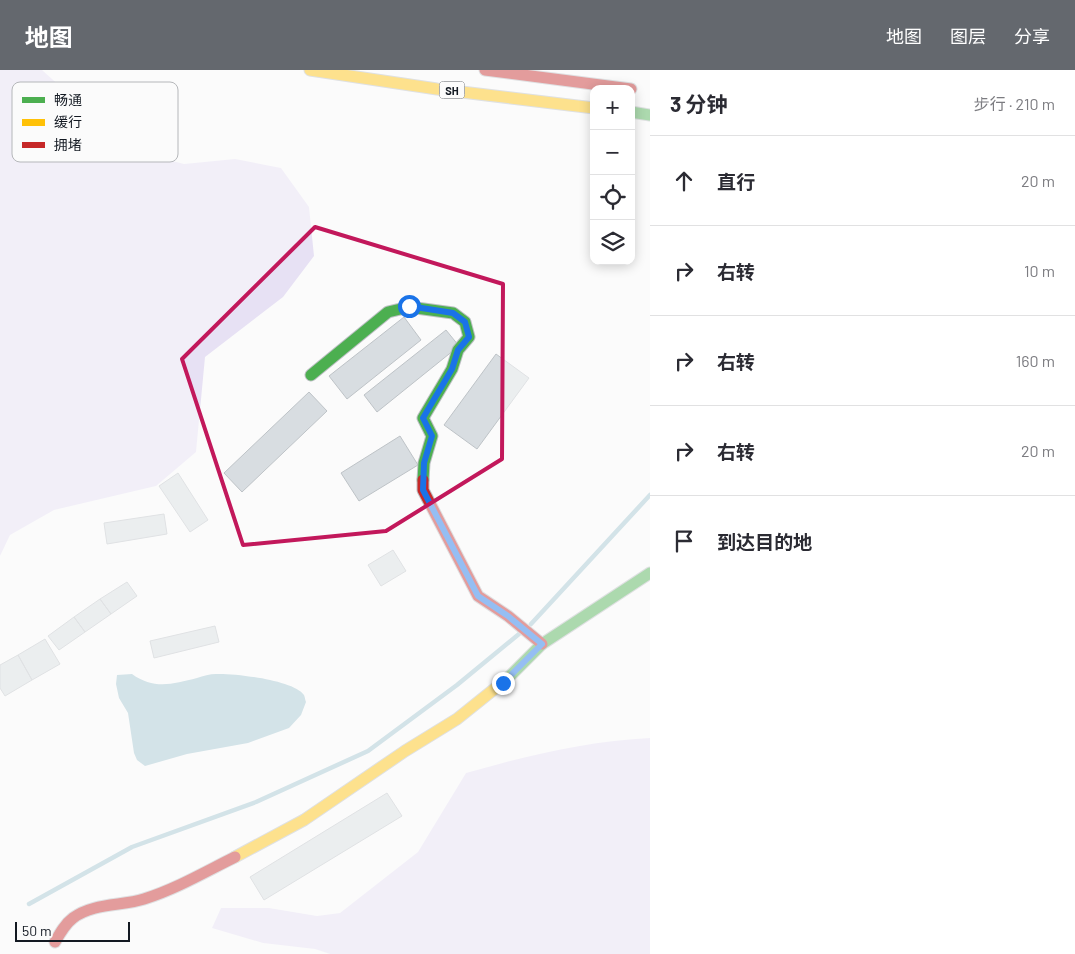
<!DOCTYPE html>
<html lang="zh">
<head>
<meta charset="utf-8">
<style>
	body { margin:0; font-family:Barlow,"Noto Sans SC",sans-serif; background:#f2f2f3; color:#2b2b33 }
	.controls { position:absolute; right:15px; top:15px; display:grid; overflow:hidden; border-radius:10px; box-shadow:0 2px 12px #0003 }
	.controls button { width:45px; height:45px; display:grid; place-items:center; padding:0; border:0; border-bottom:1px solid #e1e1e2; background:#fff; color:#2b2b33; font:25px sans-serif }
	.scale { position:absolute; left:15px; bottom:12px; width:115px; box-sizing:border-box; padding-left:5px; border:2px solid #131922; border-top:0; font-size:14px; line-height:18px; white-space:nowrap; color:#131922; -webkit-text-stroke:4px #fbfbfb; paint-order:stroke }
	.stop { position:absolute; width:15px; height:15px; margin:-11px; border:4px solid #1a73e8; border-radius:50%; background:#fff }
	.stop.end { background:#1a73e8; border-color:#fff; box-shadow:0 1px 5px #0008 }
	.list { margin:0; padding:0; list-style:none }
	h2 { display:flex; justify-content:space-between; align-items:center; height:65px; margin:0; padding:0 20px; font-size:21px }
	h2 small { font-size:16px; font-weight:400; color:#7c7c81 }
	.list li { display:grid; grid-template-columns:32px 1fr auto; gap:15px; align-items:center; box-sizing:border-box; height:90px; padding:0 20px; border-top:1px solid #e1e1e2 }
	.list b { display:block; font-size:19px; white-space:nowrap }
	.list em { font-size:16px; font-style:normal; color:#7c7c81 }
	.icon { flex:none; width:28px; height:28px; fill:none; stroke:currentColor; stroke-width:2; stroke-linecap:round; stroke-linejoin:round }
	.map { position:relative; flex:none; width:650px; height:884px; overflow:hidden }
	header { display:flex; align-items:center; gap:30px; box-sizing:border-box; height:70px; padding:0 25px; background:#64686e; color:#fff }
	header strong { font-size:24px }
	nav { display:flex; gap:28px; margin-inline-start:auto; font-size:18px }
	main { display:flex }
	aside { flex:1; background:#fff }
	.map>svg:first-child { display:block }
	.green { fill:#e7e1f4 }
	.water { fill:#a3c5d0 }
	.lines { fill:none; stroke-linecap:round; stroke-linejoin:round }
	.stream { stroke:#a3c5d0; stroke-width:4.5 }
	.building { fill:#d8dde1; stroke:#bec3c7 }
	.fast-casing { stroke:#bdc0c4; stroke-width:13 }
	.slow-casing { stroke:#bdc0c4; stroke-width:13 }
	.jam-casing { stroke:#bdc0c4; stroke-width:13 }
	.fast { stroke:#4caf50; stroke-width:11 }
	.slow { stroke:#ffc107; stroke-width:11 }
	.jam { stroke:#c62828; stroke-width:11 }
	.route { stroke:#1a73e8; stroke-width:6 }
	.marked { fill:none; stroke:#c2185b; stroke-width:4; stroke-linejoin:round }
	.labels { text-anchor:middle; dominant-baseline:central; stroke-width:4; stroke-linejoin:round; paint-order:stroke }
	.shield { fill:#fbfbfb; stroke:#595d63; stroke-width:1 }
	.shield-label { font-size:11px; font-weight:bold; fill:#131922 }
	.key { fill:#fbfbfb; stroke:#b5b7ba; stroke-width:1 }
	.key-label { font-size:14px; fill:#131922 }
</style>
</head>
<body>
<header>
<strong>地图</strong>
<nav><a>地图</a><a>图层</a><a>分享</a></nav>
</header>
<main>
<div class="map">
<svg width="650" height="884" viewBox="0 0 650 884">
	<rect width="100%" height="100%" fill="#fbfbfb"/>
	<path class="green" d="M 0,0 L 42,0 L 131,80 L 184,94 L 235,89 L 281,98 L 309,137 L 314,186 L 283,227 L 205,287 L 196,382 L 156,416 L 54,440 L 10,465 L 0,486 Z
		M 650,668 L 650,884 L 330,884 L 315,879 L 263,873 L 212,858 L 221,838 L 269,838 L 317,846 L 340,843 L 418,782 L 466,703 C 526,686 587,671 650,668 Z"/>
	<path class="water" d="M 132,604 C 154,620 173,614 197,608 C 203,606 210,604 216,604 C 233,603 294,610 304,625 C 305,627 305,630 306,632 L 301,645 L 289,658 L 248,673 L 187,684 L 145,696 L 137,690 L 134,683 L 128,643 L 119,628 L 116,614 L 117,605 Z"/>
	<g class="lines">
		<path class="stream" d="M 531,554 L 650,425
			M 29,834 L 132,777 L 256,732 L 368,681 L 457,615 L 519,564"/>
	</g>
	<path class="building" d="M 404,247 L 421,270 L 347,329 L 329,306 Z
		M 446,260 L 459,276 L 377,342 L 364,325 Z
		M 496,284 L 529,308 L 477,379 L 444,355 Z
		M 309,322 L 327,341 L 242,422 L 224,403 Z
		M 400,366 L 418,395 L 359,431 L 341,403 Z
		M 178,403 L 208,450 L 190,462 L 159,416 Z
		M 164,444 L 167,464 L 107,474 L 104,453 Z
		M 393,480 L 406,501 L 381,516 L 368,495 Z
		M 127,512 L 137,526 L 111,544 L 100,529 Z
		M 100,529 L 111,544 L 85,562 L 74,547 Z
		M 74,547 L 85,562 L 59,580 L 48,566 Z
		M 215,556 L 219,572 L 154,588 L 150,571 Z
		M 45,569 L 60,594 L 32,610 L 18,585 Z
		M 18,585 L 32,610 L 5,626 L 0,618 L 0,595 Z
		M 387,723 L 402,746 L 264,830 L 250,807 Z"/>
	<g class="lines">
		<g class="fast-casing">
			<path id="fast" d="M 631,42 L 650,45
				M 311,305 L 388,242 L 409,237 L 453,243 L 465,252 L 469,267 L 458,280 L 452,299 L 423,348 L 432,366 L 424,393 L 423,410
				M 508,608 L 542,574 L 650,503"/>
		</g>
		<g class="slow-casing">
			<path id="slow" d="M 310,0 L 437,19 L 594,38
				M 235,787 L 304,750 L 405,681 L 457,649 L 508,608"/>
		</g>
		<g class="jam-casing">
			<path id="jam" d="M 485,0 L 631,19
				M 423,410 L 423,420 L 478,526 L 508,546 L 542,574
				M 55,872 C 60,863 65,854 73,848 C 93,833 122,836 144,829 C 176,819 205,802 235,787"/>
		</g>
		<use href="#fast" class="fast"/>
		<use href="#slow" class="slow"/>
		<use href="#jam" class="jam"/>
	</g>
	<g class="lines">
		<path class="route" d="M 409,236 L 453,243 L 465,252 L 469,267 L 458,280 L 452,299 L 423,348 L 432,366 L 424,393 L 423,420 L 478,526 L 508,546 L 542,574 L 503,613"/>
	</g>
	<path d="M0 0H650V884H0ZM 315,157 L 503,214 L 502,389 L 386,461 L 243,475 L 182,289 Z" fill="#fbfbfb" fill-opacity=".55" fill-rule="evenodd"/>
	<path class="marked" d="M 315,157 L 503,214 L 502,389 L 386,461 L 243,475 L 182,289 Z"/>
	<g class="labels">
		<rect class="shield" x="439.5" y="11.5" width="25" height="17" rx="4"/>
		<g class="shield-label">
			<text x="452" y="20">SH</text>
		</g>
	</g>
	<rect x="12" y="12" width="166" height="80" rx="8" class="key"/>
	<rect x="22" y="27" width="23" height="6" fill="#4caf50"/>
	<rect x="22" y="49" width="23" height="7" fill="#ffc107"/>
	<rect x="22" y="72" width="23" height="6" fill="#c62828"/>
	<g class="key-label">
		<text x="54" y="35">畅通</text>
		<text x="54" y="57">缓行</text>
		<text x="54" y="80">拥堵</text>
	</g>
</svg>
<div class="controls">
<button>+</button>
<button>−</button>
<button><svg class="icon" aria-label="locate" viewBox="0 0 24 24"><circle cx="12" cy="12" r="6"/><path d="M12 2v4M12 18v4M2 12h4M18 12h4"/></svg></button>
<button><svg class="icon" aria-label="layers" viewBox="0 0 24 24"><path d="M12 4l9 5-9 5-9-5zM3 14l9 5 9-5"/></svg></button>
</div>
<div class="scale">50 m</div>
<div class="stop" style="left:409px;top:236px"></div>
<div class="stop end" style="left:503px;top:613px"></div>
</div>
<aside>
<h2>3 分钟<small>步行 · 210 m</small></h2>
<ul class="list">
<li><svg class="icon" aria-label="ahead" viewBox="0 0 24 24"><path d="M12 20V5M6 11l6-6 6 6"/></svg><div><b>直行</b></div><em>20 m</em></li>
<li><svg class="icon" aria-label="right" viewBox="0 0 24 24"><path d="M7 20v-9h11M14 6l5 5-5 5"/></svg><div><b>右转</b></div><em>10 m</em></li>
<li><svg class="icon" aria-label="right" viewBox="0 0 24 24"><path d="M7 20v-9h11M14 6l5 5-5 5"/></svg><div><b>右转</b></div><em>160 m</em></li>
<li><svg class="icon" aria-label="right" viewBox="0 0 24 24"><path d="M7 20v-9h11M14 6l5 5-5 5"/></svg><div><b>右转</b></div><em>20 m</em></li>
<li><svg class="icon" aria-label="arrive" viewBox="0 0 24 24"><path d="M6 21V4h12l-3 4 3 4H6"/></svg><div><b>到达目的地</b></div></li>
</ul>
</aside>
</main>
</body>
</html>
